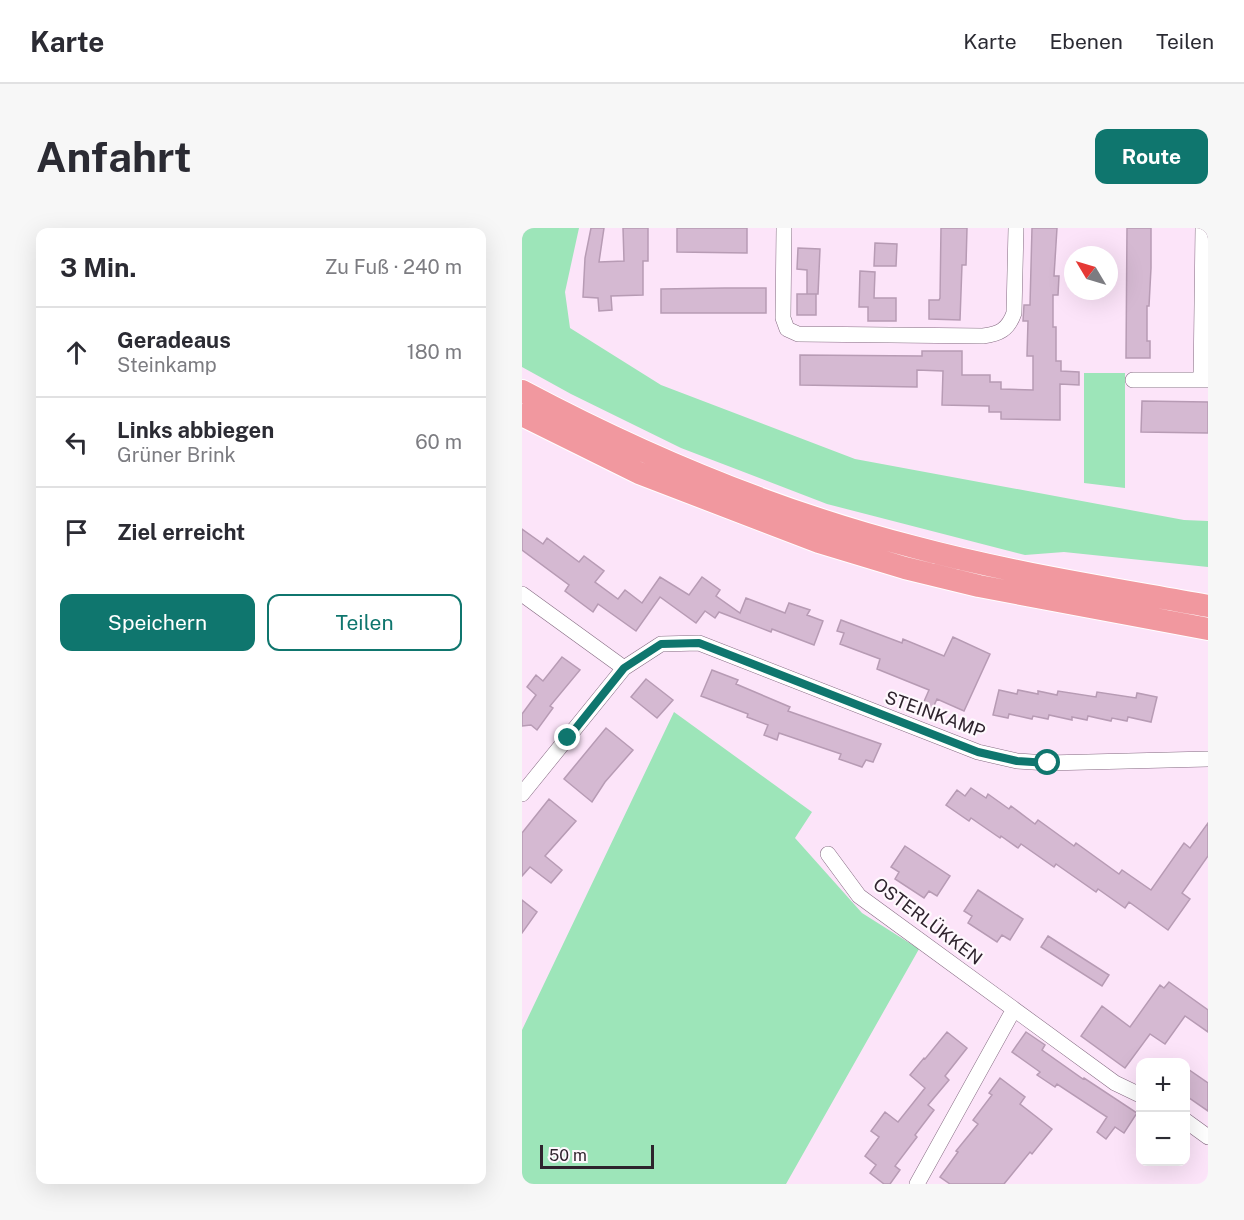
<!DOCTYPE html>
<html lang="de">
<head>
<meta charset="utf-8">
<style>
	body { margin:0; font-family:"Public Sans",sans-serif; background:#f7f7f7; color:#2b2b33 }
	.controls { position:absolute; right:18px; bottom:18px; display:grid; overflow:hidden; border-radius:12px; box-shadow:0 6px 24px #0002 }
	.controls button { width:54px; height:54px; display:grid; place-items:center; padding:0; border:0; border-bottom:2px solid #e1e1e2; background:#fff; color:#2b2b33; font:30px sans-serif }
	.compass { position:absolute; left:542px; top:18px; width:54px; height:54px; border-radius:50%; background:#fff; box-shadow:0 6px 24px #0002; rotate:308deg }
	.scale { position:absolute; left:18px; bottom:15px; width:114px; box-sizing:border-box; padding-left:6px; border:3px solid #2e232d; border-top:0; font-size:16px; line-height:21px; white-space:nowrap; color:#2e232d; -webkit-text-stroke:4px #fef8fd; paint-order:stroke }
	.stop { position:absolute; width:18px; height:18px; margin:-14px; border:4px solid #0f766e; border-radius:50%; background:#fff }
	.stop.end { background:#0f766e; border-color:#fff; box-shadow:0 2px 6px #0008 }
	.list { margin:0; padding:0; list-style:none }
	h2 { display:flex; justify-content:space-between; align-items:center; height:78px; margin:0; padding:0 24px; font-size:26px }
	h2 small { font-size:20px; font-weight:400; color:#7c7c81 }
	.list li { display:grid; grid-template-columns:39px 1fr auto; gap:18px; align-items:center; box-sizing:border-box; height:90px; padding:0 24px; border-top:2px solid #e1e1e2 }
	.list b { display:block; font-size:22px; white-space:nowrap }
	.list p { margin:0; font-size:20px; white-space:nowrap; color:#7c7c81 }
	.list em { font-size:20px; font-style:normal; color:#7c7c81 }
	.actions { display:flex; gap:12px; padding:18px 24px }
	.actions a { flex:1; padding:14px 0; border:2px solid #0f766e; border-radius:12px; text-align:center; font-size:21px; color:#0f766e }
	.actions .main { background:#0f766e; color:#fff }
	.icon { flex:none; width:33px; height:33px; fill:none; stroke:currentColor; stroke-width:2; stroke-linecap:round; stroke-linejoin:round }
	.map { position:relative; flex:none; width:686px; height:956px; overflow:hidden; border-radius:12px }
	header { display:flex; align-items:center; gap:36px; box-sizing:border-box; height:84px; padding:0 30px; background:#fff; border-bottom:2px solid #e1e1e2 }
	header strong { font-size:28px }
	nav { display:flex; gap:33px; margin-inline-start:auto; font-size:21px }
	.intro { display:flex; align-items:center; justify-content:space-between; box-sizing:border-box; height:144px; padding:0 36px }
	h1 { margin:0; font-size:42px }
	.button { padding:15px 27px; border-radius:12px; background:#0f766e; color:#fff; font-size:21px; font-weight:700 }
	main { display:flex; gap:36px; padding:0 36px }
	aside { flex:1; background:#fff; border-radius:12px; box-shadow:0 6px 24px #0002 }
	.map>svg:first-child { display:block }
	.green { fill:#9de5b9 }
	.building { fill:#d5b9d2; stroke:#b79bb4; stroke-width:1.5 }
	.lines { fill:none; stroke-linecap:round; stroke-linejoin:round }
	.minor-casing { stroke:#856b82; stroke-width:16 }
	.highway-casing { stroke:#fff; stroke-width:24 }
	.minor { stroke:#fff; stroke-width:15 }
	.highway { stroke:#f1989f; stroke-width:22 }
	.route { stroke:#0f766e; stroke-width:8 }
	.labels { text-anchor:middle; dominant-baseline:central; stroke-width:4.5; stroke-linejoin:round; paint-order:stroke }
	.street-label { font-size:18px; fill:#2e232d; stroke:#fef8fd }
</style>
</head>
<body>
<header>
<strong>Karte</strong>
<nav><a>Karte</a><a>Ebenen</a><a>Teilen</a></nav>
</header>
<div class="intro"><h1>Anfahrt</h1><a class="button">Route</a></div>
<main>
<aside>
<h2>3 Min.<small>Zu Fuß · 240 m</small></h2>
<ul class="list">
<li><svg class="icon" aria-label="ahead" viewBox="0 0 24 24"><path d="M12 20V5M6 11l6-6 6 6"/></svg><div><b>Geradeaus</b><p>Steinkamp</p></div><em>180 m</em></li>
<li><svg class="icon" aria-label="left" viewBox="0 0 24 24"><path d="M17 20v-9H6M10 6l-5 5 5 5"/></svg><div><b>Links abbiegen</b><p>Grüner Brink</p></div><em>60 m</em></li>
<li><svg class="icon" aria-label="arrive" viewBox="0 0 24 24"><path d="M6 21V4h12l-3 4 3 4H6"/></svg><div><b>Ziel erreicht</b></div></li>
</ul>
<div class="actions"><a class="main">Speichern</a><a>Teilen</a></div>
</aside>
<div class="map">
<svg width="686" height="956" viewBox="0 0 686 956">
	<rect width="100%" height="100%" fill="#fce4f9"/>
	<path class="green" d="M 0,0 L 57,0 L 43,64 L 48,100 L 139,157 L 333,231 L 662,292 L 686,293 L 686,339 L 542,324 L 503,327 L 305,276 L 159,220 L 49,166 L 0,139 Z
		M 562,145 L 603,145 L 603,260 L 562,255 Z
		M 152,484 L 290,584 L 273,610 L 340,685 L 397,721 L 264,956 L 0,956 L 0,802 Z"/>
	<path class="building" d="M 69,0 L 82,0 L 77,34 L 102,33 L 101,0 L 126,0 L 126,33 L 121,33 L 121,67 L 89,68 L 90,82 L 77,83 L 76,70 L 61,69 L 63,30 Z
		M 155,0 L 225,0 L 225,25 L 155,24 Z
		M 419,0 L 445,0 L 444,37 L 440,37 L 438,92 L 407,91 L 407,72 L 417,72 L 418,70 Z
		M 510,0 L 535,0 L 532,48 L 537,48 L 536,67 L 531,67 L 531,99 L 534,99 L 534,133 L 539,133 L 539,143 L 557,144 L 557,157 L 538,156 L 538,192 L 479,191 L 479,184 L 467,184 L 467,178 L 420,177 L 421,143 L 395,142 L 395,159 L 278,157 L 278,127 L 400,128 L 400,123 L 440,123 L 440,147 L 468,147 L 468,154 L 479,154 L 479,161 L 511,162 L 511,128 L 505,128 L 506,93 L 501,93 L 502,77 L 508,77 Z
		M 605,0 L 629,0 L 629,40 L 627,78 L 625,78 L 625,113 L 628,113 L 628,130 L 604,130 Z
		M 353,15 L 375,16 L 374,38 L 352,38 Z
		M 276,20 L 298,21 L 296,66 L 285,66 L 285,42 L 275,41 Z
		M 338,43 L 353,44 L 352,70 L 374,70 L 374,93 L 346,93 L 346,79 L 337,79 Z
		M 203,60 L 244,60 L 244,85 L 139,85 L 139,61 Z
		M 275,66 L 294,66 L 294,87 L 275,87 Z
		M 620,173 L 686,174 L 686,205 L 619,204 Z
		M 0,301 L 21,316 L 25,310 L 57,334 L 62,328 L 82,343 L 73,354 L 96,371 L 103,362 L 120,375 L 138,349 L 167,367 L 180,349 L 198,362 L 194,368 L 218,385 L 224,370 L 263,385 L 267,375 L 288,382 L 285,387 L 301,393 L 292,417 L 250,401 L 249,404 L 197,384 L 193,390 L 183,383 L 174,395 L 138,369 L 114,403 L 76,376 L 71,384 L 43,363 L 47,357 L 0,322 Z
		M 319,392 L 380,415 L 381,411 L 422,428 L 431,409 L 468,426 L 442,483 L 415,471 L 410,482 L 400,478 L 407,462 L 355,441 L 358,431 L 318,416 L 322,405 L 315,403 Z
		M 40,429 L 58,442 L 28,478 L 31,480 L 15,502 L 9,497 L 0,498 L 0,486 L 14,467 L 5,459 L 14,447 L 21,453 Z
		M 190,442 L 216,452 L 214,456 L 268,479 L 266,483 L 359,516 L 351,534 L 344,532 L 340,539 L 317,531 L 319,526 L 257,505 L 255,512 L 242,507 L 246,497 L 225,489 L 226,486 L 179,468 Z
		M 124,451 L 151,472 L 135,490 L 109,469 Z
		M 477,462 L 495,466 L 496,462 L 516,466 L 516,463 L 535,467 L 536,463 L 574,469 L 575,464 L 614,470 L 615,465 L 635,469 L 629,494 L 606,489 L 605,493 L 590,490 L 589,493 L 566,488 L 565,492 L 550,489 L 550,492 L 527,487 L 526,491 L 511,488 L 510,491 L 487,486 L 486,490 L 471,487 Z
		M 84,500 L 111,522 L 83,554 L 70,574 L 42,551 Z
		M 449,560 L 464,570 L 466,566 L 487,581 L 489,578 L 513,596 L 516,592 L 552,618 L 554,615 L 597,646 L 600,642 L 629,662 L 662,615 L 668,620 L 686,595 L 686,628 L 660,665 L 668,671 L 646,702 L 607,674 L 603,680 L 576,661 L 574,664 L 534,636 L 532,639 L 499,616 L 496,620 L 479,608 L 478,610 L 449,590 L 447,593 L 424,577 L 435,562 L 443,568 Z
		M 27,571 L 54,593 L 23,628 L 40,642 L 29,655 L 8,639 L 0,648 L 0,605 Z
		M 383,618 L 428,648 L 415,668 L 407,663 L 402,670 L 373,651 L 377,644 L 369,639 Z
		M 456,662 L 501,691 L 488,712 L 480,707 L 475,714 L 446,695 L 450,688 L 442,683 Z
		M 0,672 L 15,684 L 0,705 Z
		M 526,708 L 587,747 L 580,758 L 519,719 Z
		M 647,754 L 686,782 L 686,804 L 663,788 L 643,816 L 628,806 L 603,840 L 559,808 L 580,778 L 608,799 L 638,757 L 642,760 Z
		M 425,804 L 445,820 L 423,848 L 427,852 L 406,877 L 412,882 L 393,907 L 395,909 L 373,938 L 378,942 L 368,956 L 362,956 L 348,945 L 354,937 L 343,928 L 357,909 L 349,903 L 363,884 L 376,894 L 403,860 L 388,847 L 402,830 L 403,831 Z
		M 504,804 L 523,817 L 520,822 L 561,851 L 562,850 L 615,885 L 602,905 L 593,899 L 584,911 L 575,904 L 585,889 L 535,856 L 533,859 L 515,847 L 518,844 L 490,824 Z
		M 663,839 L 686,855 L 686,883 L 663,867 Z
		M 478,850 L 503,869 L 498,876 L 530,901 L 510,926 L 508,924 L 482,956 L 428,956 L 418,949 L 436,924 L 434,923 L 456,896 L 451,892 L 470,867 L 467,865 Z"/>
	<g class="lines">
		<g class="minor-casing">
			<path id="minor" d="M 262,0 L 261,90 L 265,101 L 276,106 L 461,108 C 477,106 486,102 492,85 L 494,0
				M 611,152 L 686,152
				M 679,152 L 681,0
				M 0,366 L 102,440
				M 0,566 L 102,440 L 139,416 L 177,415 L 456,524 L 495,533 L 526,535 L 686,531
				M 306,626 L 337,668 L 593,855 L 618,867
				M 664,893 L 686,909
				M 395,956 L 492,781"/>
		</g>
		<g class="highway-casing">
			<path id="highway" d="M 0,163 C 124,229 256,284 392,319 C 489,345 587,360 686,378
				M 0,187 L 117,245 L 297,314 L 383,340 L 457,358 L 686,401"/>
		</g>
		<use href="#minor" class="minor"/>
		<use href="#highway" class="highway"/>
	</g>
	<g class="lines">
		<path class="route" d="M 46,510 L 102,440 L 139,416 L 177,415 L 456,524 L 495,533 L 526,535"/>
	</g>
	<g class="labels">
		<g class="street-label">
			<text transform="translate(413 486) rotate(20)">STEINKAMP</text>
			<text transform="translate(406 693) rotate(37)">OSTERLÜKKEN</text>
		</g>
	</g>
</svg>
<div class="controls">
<button>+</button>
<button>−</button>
</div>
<svg class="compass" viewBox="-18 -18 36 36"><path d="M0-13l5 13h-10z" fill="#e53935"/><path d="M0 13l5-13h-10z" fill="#7c7c81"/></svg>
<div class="scale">50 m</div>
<div class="stop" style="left:526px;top:535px"></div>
<div class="stop end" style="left:46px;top:510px"></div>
</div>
</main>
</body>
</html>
